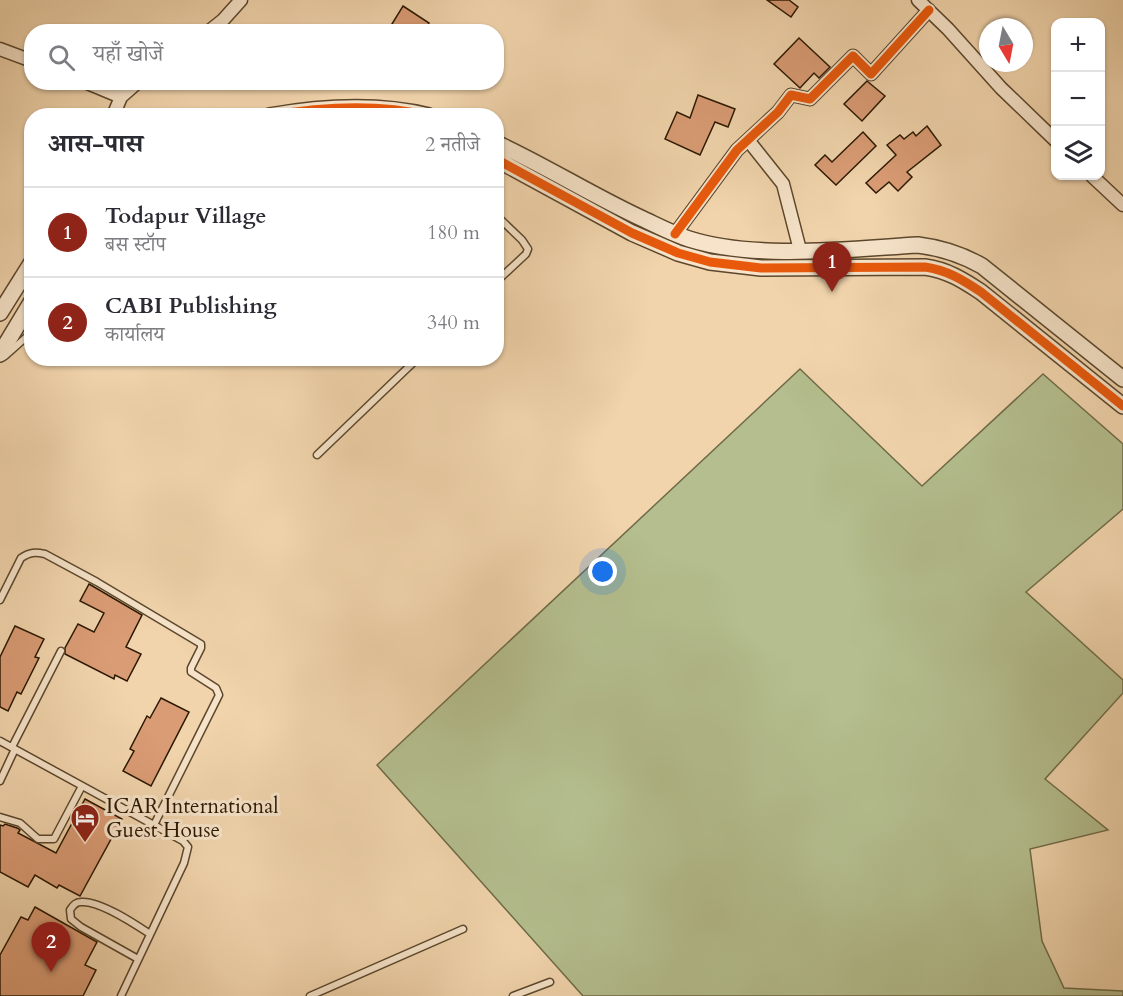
<!DOCTYPE html>
<html lang="hi">
<head>
<meta charset="utf-8">
<style>
	body { margin:0; font-family:Cardo,"Noto Serif Devanagari",serif; background:#f7f7f7; color:#2b2b33 }
	.controls { position:absolute; right:18px; top:18px; display:grid; overflow:hidden; border-radius:12px; box-shadow:0 2px 4px #0004 }
	.controls button { width:54px; height:54px; display:grid; place-items:center; padding:0; border:0; border-bottom:2px solid #e1e1e2; background:#fff; color:#2b2b33; font:30px sans-serif }
	.compass { position:absolute; left:979px; top:18px; width:54px; height:54px; border-radius:50%; background:#fff; box-shadow:0 2px 4px #0004; rotate:170deg }
	.you { position:absolute; left:603px; top:572px; width:21px; height:21px; margin:-15px; border:4px solid #fff; border-radius:50%; background:#1a73e8; box-shadow:0 0 0 9px #1a73e833 }
	.badge { display:grid; place-items:center; width:39px; height:39px; border-radius:50%; background:#8f2418; color:#fff; font-size:20px; font-weight:700 }
	.pin { position:absolute; translate:-50% -50px; filter:drop-shadow(0 2px 3px #0008) }
	.pin::after { content:''; position:absolute; top:32px; width:21px; height:18px; background:inherit; clip-path:polygon(0 0,100% 0,50% 100%) }
	.list { margin:0; padding:0; list-style:none }
	h2 { display:flex; justify-content:space-between; align-items:center; height:78px; margin:0; padding:0 24px; font-size:26px }
	h2 small { font-size:20px; font-weight:400; color:#7c7c81 }
	.list li { display:grid; grid-template-columns:39px 1fr auto; gap:18px; align-items:center; box-sizing:border-box; height:90px; padding:0 24px; border-top:2px solid #e1e1e2 }
	.list b { display:block; font-size:22px; white-space:nowrap }
	.list p { margin:0; font-size:20px; white-space:nowrap; color:#7c7c81 }
	.list em { font-size:20px; font-style:normal; color:#7c7c81 }
	.icon { flex:none; width:33px; height:33px; fill:none; stroke:currentColor; stroke-width:2; stroke-linecap:round; stroke-linejoin:round }
	.map { position:relative; flex:none; width:1123px; height:996px; overflow:hidden }
	.search { position:absolute; background:#fff; box-shadow:0 2px 4px #0004; left:24px; top:24px; width:480px; height:66px; display:flex; align-items:center; gap:15px; box-sizing:border-box; padding:0 21px; border-radius:24px; color:#7c7c81; font-size:22px }
	.panel { position:absolute; background:#fff; box-shadow:0 2px 4px #0004; left:24px; top:108px; width:480px; height:258px; border-radius:24px }
	.map>svg:first-child { display:block }
	.green { fill:#b4be8e; stroke:#6f6b48; stroke-width:1.5 }
	.building { fill:#da9c75; stroke:#2a1802; stroke-width:1.5 }
	.lines { fill:none; stroke-linecap:round; stroke-linejoin:round }
	.service-casing { stroke:#5c472c; stroke-width:9 }
	.minor-casing { stroke:#5c472c; stroke-width:15 }
	.tertiary-casing { stroke:#5c472c; stroke-width:18 }
	.service { stroke:#f6e3c9; stroke-width:6 }
	.minor { stroke:#f6e3c9; stroke-width:12 }
	.tertiary { stroke:#f6e3c9; stroke-width:15 }
	.cycleway-casing { stroke:#f6e3c9; stroke-width:13 }
	.cycleway { stroke:#e8590c; stroke-width:9 }
	.labels { text-anchor:middle; dominant-baseline:central; stroke-width:6; stroke-linejoin:round; paint-order:stroke }
	.poi-label { font-size:21px; fill:#2a1802; stroke:#f6e3c9; text-anchor:start }
</style>
</head>
<body>
<div class="map">
<svg width="1123" height="996" viewBox="0 0 1123 996">
	<rect width="100%" height="100%" fill="#f1d4ac"/>
	<filter id="stains"><feTurbulence type="fractalNoise" baseFrequency=".00333" numOctaves="4"/><feColorMatrix values="0 0 0 0 .2 0 0 0 0 .09 0 0 0 0 .02 0 0 0 .5 -.17"/></filter>
	<radialGradient id="worn" r=".72"><stop offset=".6" stop-color="#630" stop-opacity="0"/><stop offset="1" stop-color="#630" stop-opacity=".3"/></radialGradient>
	<path class="green" d="M 800,369 L 922,486 L 1043,374 L 1123,444 L 1123,509 L 1026,592 L 1123,680 L 1123,693 L 1045,779 L 1108,830 L 1030,849 L 1042,941 L 1064,988 L 1123,991 L 1123,996 L 583,996 L 377,765 Z"/>
	<path class="building" d="M 767,0 L 789,0 L 798,7 L 791,17 Z
		M 403,6 L 429,23 L 424,32 L 387,32 Z
		M 799,38 L 830,67 L 819,78 L 814,73 L 800,88 L 774,64 Z
		M 867,81 L 885,96 L 862,121 L 844,104 Z
		M 698,95 L 735,109 L 728,127 L 715,122 L 700,155 L 665,139 L 677,112 L 690,118 Z
		M 927,126 L 941,145 L 907,172 L 912,177 L 898,191 L 889,182 L 876,193 L 866,183 L 896,155 L 887,145 L 900,135 L 904,139 L 913,132 L 916,136 Z
		M 863,132 L 876,146 L 836,185 L 815,165 L 825,155 L 832,162 Z
		M 89,584 L 142,615 L 126,647 L 141,654 L 127,681 L 115,675 L 114,679 L 65,654 L 65,648 L 78,624 L 94,632 L 104,613 L 80,601 Z
		M 15,626 L 44,639 L 35,657 L 39,658 L 21,694 L 17,692 L 8,711 L 0,707 L 0,657 Z
		M 161,698 L 189,712 L 151,786 L 123,771 L 134,751 L 130,749 L 147,716 L 150,718 Z
		M 85,799 L 122,819 L 80,896 L 59,885 L 57,888 L 35,875 L 28,887 L 0,872 L 0,825 L 3,826 L 5,824 L 17,828 L 20,830 L 18,833 L 56,853 Z
		M 35,907 L 97,942 L 85,965 L 96,970 L 83,996 L 0,996 L 0,955 L 21,917 L 28,920 Z"/>
	<g class="lines">
		<g class="service-casing">
			<path id="service" d="M 496,215 L 522,240 L 528,249 L 526,254 L 496,282
				M 5,356 L 32,332
				M 317,455 L 418,358
				M 0,600 L 21,558 C 30,552 35,552 45,554 L 97,582 L 201,644 L 201,648 L 191,668 L 191,672 L 216,688 L 219,695 L 154,825
				M 0,741 L 183,841 L 188,847 L 184,863 L 121,996
				M 12,747 L 61,651
				M 0,781 L 15,749
				M 0,817 L 20,823 L 38,839 L 54,839 L 82,786
				M 138,959 L 81,927 L 71,919 L 70,910 C 73,906 75,902 81,902 C 99,900 135,924 150,934
				M 310,996 L 463,929
				M 513,996 L 550,982"/>
		</g>
		<g class="minor-casing">
			<path id="minor" d="M 918,0 L 948,29 L 1001,88 L 1056,141
				M 208,32 L 223,20 L 241,0
				M 0,49 L 32,61
				M 85,82 L 121,97
				M 113,116 L 121,97 L 138,82
				M 748,140 L 783,184 L 800,250
				M 1092,176 L 1123,205
				M 675,234 L 737,150 L 778,112 L 791,95 L 810,99 L 853,56 L 871,74 L 929,10"/>
		</g>
		<g class="tertiary-casing">
			<path id="tertiary" d="M 269,116 C 320,107 377,103 429,116
				M 496,143 C 546,166 593,196 643,219 C 658,226 673,234 689,239 C 755,260 849,249 918,245 C 942,248 961,254 982,266 L 1123,379
				M 496,159 L 632,233 L 678,253 L 710,262 L 761,268 L 925,267 C 947,270 963,280 981,292 L 1123,406
				M 0,313 L 32,262
				M 0,354 L 32,301"/>
		</g>
		<use href="#service" class="service"/>
		<use href="#minor" class="minor"/>
		<use href="#tertiary" class="tertiary"/>
		<g class="cycleway-casing">
			<path id="cycleway" d="M 269,116 C 320,107 377,103 429,116
				M 496,159 L 632,233 L 678,253 L 710,262 L 761,268 L 925,267 C 947,270 963,280 981,292 L 1123,406
				M 675,234 L 737,150 L 778,112 L 791,95 L 810,99 L 853,56 L 871,74 L 929,10"/>
		</g>
		<use href="#cycleway" class="cycleway"/>
	</g>
	<defs>
		<g id="hotel-pin" transform="scale(1.5)"><path d="M0 17L-7.5 6A9.5 9.5 0 1 1 7.5 6Z" fill="#8f2418" stroke="#f6e3c9"/><path d="M-6-4.5h1.5V1H6V5H4.5V3h-9V5H-6ZM-4 0a1.8 1.8 0 1 1 3.6 0ZM.5 0V-2.5h3Q6-2.5 6 0Z" fill="#fff"/></g>
	</defs>
	<g fill-rule="evenodd">
		<use href="#hotel-pin" x="85" y="818"/>
	</g>
	<g class="labels">
		<g class="poi-label">
			<text x="106" y="806">ICAR International<tspan x="106" dy="24">Guest House</tspan></text>
		</g>
	</g>
	<rect width="100%" height="100%" filter="url(#stains)"/>
	<rect width="100%" height="100%" fill="url(#worn)"/>
</svg>
<div class="controls">
<button>+</button>
<button>−</button>
<button><svg class="icon" aria-label="layers" viewBox="0 0 24 24"><path d="M12 4l9 5-9 5-9-5zM3 14l9 5 9-5"/></svg></button>
</div>
<svg class="compass" viewBox="-18 -18 36 36"><path d="M0-13l5 13h-10z" fill="#e53935"/><path d="M0 13l5-13h-10z" fill="#7c7c81"/></svg>
<div class="you"></div>
<div class="pin badge" style="left:832px;top:292px">1</div>
<div class="pin badge" style="left:51px;top:972px">2</div>
<div class="search"><svg class="icon" aria-label="search" viewBox="0 0 24 24"><circle cx="10" cy="10" r="6"/><path d="M15 15l6 6"/></svg>यहाँ खोजें</div>
<section class="panel">
<h2>आस-पास<small>2 नतीजे</small></h2>
<ul class="list">
<li><span class="badge">1</span><div><b>Todapur Village</b><p>बस स्टॉप</p></div><em>180 m</em></li>
<li><span class="badge">2</span><div><b>CABI Publishing</b><p>कार्यालय</p></div><em>340 m</em></li>
</ul>
</section>
</div>
</body>
</html>
